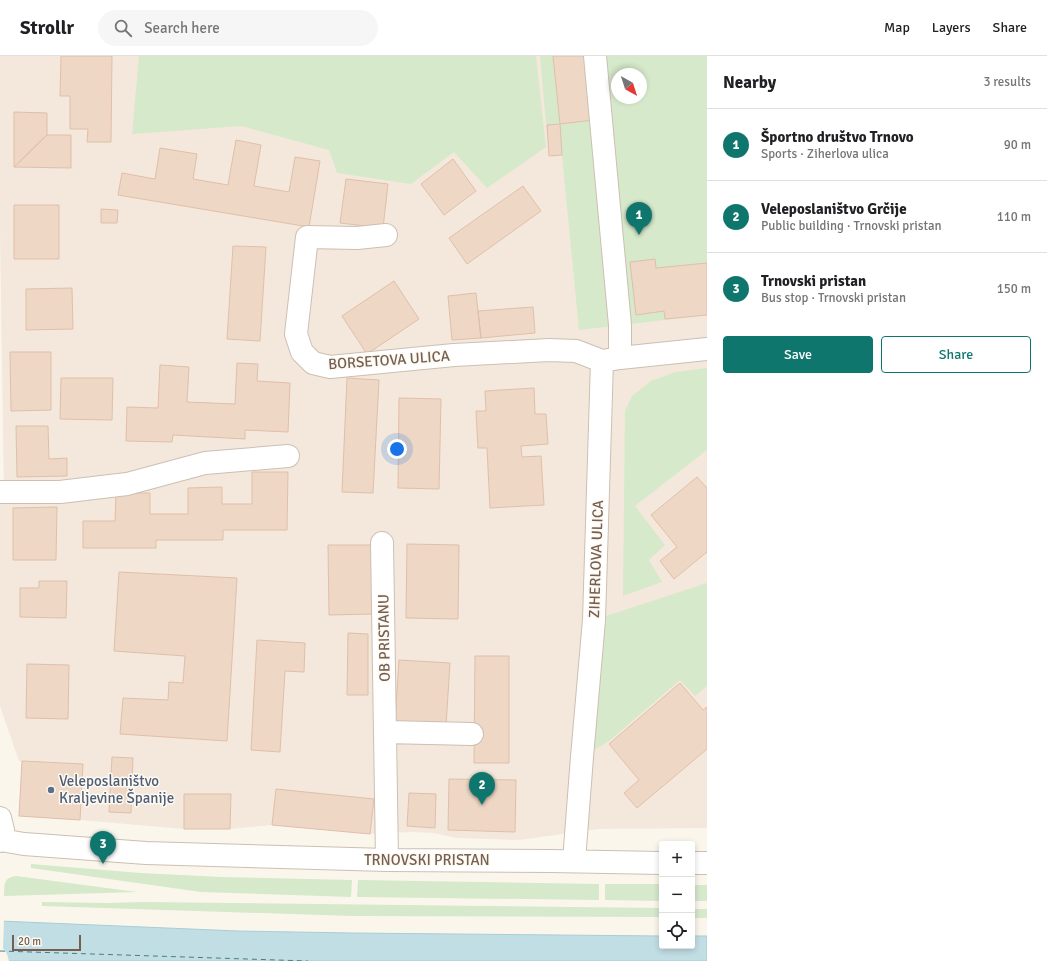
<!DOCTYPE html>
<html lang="en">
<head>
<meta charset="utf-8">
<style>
	body { margin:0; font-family:Signika,sans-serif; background:#f6f6f6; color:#202124 }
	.controls { position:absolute; right:12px; bottom:12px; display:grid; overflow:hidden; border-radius:4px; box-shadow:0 2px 6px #0003 }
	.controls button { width:36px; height:36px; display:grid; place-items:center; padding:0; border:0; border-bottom:1px solid #e0e0e0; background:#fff; color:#202124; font:20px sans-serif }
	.compass { position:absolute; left:611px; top:12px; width:36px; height:36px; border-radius:50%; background:#fff; box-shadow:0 2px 6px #0003; rotate:141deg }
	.scale { position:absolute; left:12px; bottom:10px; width:69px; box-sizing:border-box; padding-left:4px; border:2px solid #755f50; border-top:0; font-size:11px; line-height:14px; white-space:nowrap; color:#755f50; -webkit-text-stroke:3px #fefaf3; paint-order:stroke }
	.you { position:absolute; left:397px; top:393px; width:14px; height:14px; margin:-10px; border:3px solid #fff; border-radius:50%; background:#1a73e8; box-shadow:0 0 0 6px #1a73e833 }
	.badge { display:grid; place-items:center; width:26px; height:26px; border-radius:50%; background:#0f766e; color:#fff; font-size:13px; font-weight:700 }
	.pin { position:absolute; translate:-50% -33px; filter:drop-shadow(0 1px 2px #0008) }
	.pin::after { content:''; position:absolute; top:21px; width:14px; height:12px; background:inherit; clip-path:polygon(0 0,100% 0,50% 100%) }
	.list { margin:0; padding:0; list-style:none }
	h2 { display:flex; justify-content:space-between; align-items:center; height:52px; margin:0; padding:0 16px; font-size:17px }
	h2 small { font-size:13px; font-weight:400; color:#757577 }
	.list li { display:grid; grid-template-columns:26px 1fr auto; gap:12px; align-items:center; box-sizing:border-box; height:72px; padding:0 16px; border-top:1px solid #e0e0e0 }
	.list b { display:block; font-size:15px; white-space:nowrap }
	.list p { margin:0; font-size:13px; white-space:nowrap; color:#757577 }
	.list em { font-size:13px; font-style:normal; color:#757577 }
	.actions { display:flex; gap:8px; padding:12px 16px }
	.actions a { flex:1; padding:9px 0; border:1px solid #0f766e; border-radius:4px; text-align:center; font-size:14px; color:#0f766e }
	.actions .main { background:#0f766e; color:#fff }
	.icon { flex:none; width:22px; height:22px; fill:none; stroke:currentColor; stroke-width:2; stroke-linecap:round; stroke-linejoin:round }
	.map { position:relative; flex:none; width:707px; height:905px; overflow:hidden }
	header { display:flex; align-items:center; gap:24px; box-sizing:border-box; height:56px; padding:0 20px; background:#fff; border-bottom:1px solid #e0e0e0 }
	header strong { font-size:19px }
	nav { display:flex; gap:22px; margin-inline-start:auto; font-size:14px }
	.search { width:280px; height:36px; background:#f6f6f6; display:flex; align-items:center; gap:10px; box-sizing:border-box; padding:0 14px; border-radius:22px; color:#757577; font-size:15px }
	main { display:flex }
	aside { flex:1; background:#fff }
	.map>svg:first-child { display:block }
	.residential { fill:#f3e8db; fill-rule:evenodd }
	.green { fill:#d6e9cb; fill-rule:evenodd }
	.water { fill:#c1dee4; stroke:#a8cdd5 }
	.pier { fill:#fbf6ec }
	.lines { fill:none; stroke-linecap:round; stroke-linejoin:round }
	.ferry { stroke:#4b7b86; stroke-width:1; stroke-dasharray:5 4; stroke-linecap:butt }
	.building { fill:#efd7c6; stroke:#e0bfa8 }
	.minor-casing { stroke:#cdbfb2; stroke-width:24 }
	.minor { stroke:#fff; stroke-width:22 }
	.service-dot { fill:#5c6f8a; stroke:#fefaf3; stroke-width:1.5 }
	.labels { text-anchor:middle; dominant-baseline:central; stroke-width:3; stroke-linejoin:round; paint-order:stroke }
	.street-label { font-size:15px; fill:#755f50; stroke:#fefaf3 }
	.service-label { font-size:15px; fill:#4e5e75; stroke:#fefaf3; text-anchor:start }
</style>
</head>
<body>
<header>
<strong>Strollr</strong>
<div class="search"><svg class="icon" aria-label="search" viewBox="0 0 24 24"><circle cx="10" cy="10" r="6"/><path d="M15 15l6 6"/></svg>Search here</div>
<nav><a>Map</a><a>Layers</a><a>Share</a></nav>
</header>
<main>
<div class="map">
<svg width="707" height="905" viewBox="0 0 707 905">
	<rect width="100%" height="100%" fill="#fbf6ec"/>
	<path class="residential" d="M 0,0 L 707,0 L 707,772 L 598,773 L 520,784 L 456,782 L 434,777 L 410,776 L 370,778 L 272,769 L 230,773 L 184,773 L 80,764 L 19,760 L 22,706 L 19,705 L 0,650 L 0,443 L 4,442 L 0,177 ZM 617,18 L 641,18 L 641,42 L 617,42 Z"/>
	<path class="green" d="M 139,0 L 536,0 L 546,91 L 487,132 L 454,96 L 411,128 L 337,117 L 329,94 L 241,70 L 132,78 Z
		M 540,0 L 707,0 L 707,259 L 579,274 L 562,99 L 549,100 ZM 617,18 L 641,18 L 641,42 L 617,42 Z
		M 707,312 L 707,394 L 635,450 L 665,489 L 649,504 L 662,526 L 623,540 L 625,355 L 632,340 L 651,325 L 676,316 Z
		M 707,527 L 707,630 L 695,640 L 680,624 L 609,685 L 582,701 L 594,564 Z
		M 31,808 L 141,817 L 221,821 L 352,824 L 351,841 L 201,836 L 31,812 Z
		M 16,820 L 137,836 L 4,840 C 5,830 2,822 16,820 Z
		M 358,824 L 599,828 L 599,844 L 357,841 Z
		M 605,828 L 662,828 L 662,845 L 605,844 Z
		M 692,829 L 707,829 L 707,845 L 692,845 Z
		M 42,846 L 107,847 L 142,846 L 662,852 L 662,861 L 353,860 L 42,850 Z
		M 692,853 L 707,853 L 707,862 L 692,862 Z"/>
	<path class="water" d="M 0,865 L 238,875 L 352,877 L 662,880 L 662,890 L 692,890 L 692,880 L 707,880 L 707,905 L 0,905 Z"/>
	<path class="pier" d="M 0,863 L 4,864 L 3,892 L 7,898 L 9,905 L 0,905 Z"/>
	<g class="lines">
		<path class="ferry" d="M 0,895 L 308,905"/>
	</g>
	<path class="building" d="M 61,0 L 112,0 L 111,86 L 87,86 L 88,73 L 70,73 L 70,40 L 60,40 Z
		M 553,0 L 588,0 L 594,64 L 560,68 Z
		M 14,56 L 47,57 L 47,79 L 14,111 Z
		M 560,68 L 562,99 L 549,100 L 547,69 Z
		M 47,79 L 71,79 L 71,112 L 14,111 Z
		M 236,84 L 261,89 L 254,130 L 289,136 L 295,101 L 320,105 L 309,171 L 118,139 L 122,117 L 155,123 L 160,92 L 197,98 L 193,123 L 228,129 Z
		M 453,103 L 476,135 L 444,159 L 421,128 Z
		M 346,123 L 388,128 L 383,172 L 340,167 Z
		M 523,130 L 541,155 L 467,208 L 449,182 Z
		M 14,149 L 59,149 L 59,203 L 14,203 Z
		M 101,153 L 118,154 L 117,167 L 101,167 Z
		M 233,190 L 266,191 L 260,285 L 227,283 Z
		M 655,203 L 656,212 L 707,207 L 707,259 L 665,263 L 664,255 L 636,259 L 630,206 Z
		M 394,225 L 419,263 L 367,298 L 342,260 Z
		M 72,232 L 73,273 L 26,274 L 26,233 Z
		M 476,237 L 481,282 L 452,284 L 448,240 Z
		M 533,251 L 535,277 L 481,282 L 478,255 Z
		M 10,296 L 51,296 L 51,354 L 11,355 Z
		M 237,307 L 258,308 L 257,325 L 290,327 L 288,376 L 245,374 L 245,383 L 173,379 L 172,386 L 126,385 L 127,351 L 158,352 L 160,309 L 189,311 L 187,346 L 235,348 Z
		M 61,322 L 113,322 L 112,364 L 60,363 Z
		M 347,322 L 379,324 L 373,437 L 342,436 Z
		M 534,332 L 535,358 L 546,358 L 548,388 L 521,390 L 522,401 L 541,400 L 544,449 L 490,452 L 487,392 L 478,392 L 476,355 L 486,355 L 485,335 Z
		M 399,342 L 441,343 L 439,433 L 398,432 Z
		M 16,370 L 48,370 L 49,403 L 67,402 L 67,420 L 17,421 Z
		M 252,416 L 288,416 L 287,474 L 223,474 L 223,484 L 156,484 L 156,492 L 83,492 L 83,465 L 115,465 L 116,437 L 150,437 L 150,458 L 188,458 L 188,432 L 222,431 L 222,448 L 252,448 Z
		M 697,421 L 707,432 L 707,496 L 674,523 L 660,505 L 677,491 L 651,459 Z
		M 57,451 L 56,504 L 13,504 L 13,452 Z
		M 407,488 L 459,489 L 458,563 L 406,562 Z
		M 328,489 L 372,489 L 372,558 L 329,559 Z
		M 119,516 L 237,522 L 227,685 L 120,678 L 123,642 L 168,644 L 169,626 L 183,627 L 185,600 L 114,595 Z
		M 39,525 L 67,525 L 66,562 L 20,561 L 20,532 L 39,532 Z
		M 348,577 L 368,578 L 368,639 L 347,639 Z
		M 257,584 L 305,587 L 304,616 L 285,615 L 280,696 L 251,694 Z
		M 475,600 L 509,600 L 509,707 L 474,707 Z
		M 399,604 L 450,607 L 446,670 L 395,667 Z
		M 27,608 L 69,609 L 68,663 L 26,662 Z
		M 680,627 L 703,654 L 707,651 L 707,693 L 637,752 L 624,737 L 639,724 L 609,688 Z
		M 112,701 L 133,702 L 131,757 L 109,756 Z
		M 22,705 L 83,708 L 80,764 L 19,760 Z
		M 449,723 L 516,724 L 515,776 L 448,774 Z
		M 276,733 L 374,743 L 370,778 L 272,769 Z
		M 409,737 L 436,738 L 435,772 L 407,770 Z
		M 184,738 L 231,738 L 230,773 L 184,773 Z"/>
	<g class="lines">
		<g class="minor-casing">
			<path id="minor" d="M 595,0 L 620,269 L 620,302
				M 386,179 L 357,182 L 307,181 L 296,278 L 302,296 L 313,307 L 330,311 L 454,299 L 549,294 L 576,295 L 602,305
				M 0,436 L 60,436 L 127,428 L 205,407 L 288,400
				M 382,487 L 387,804
				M 386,676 L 472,678
				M 0,762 L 3,774 L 0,785
				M 1,784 L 24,788 L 146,797 L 387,804 L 551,805 L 662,807
				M 574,805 L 582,701 L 594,564 L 602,305 L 620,302 L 707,293
				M 692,807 L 707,807"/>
		</g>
		<use href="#minor" class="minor"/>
	</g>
	<circle class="service-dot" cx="51" cy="734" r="4"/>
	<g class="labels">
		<g class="street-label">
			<text transform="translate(389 304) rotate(-4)">BORSETOVA ULICA</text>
			<text transform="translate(596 503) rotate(-88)">ZIHERLOVA ULICA</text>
			<text transform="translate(384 582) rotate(-91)">OB PRISTANU</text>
			<text x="427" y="804">TRNOVSKI PRISTAN</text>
		</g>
		<g class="service-label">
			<text x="59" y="725">Veleposlaništvo<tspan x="59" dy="17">Kraljevine Španije</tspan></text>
		</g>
	</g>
</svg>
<div class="controls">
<button>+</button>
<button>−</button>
<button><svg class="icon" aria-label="locate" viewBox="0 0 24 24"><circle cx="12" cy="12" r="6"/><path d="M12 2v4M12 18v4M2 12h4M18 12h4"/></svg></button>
</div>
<svg class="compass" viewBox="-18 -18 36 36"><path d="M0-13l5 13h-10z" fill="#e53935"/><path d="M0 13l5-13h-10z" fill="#757577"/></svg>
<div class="scale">20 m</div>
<div class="you"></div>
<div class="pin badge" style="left:639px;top:179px">1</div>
<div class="pin badge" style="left:482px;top:749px">2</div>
<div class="pin badge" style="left:103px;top:808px">3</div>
</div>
<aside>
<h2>Nearby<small>3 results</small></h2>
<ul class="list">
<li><span class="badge">1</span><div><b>Športno društvo Trnovo</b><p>Sports · Ziherlova ulica</p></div><em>90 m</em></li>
<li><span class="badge">2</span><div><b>Veleposlaništvo Grčije</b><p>Public building · Trnovski pristan</p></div><em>110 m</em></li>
<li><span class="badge">3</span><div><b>Trnovski pristan</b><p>Bus stop · Trnovski pristan</p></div><em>150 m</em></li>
</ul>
<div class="actions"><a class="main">Save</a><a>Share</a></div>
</aside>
</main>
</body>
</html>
